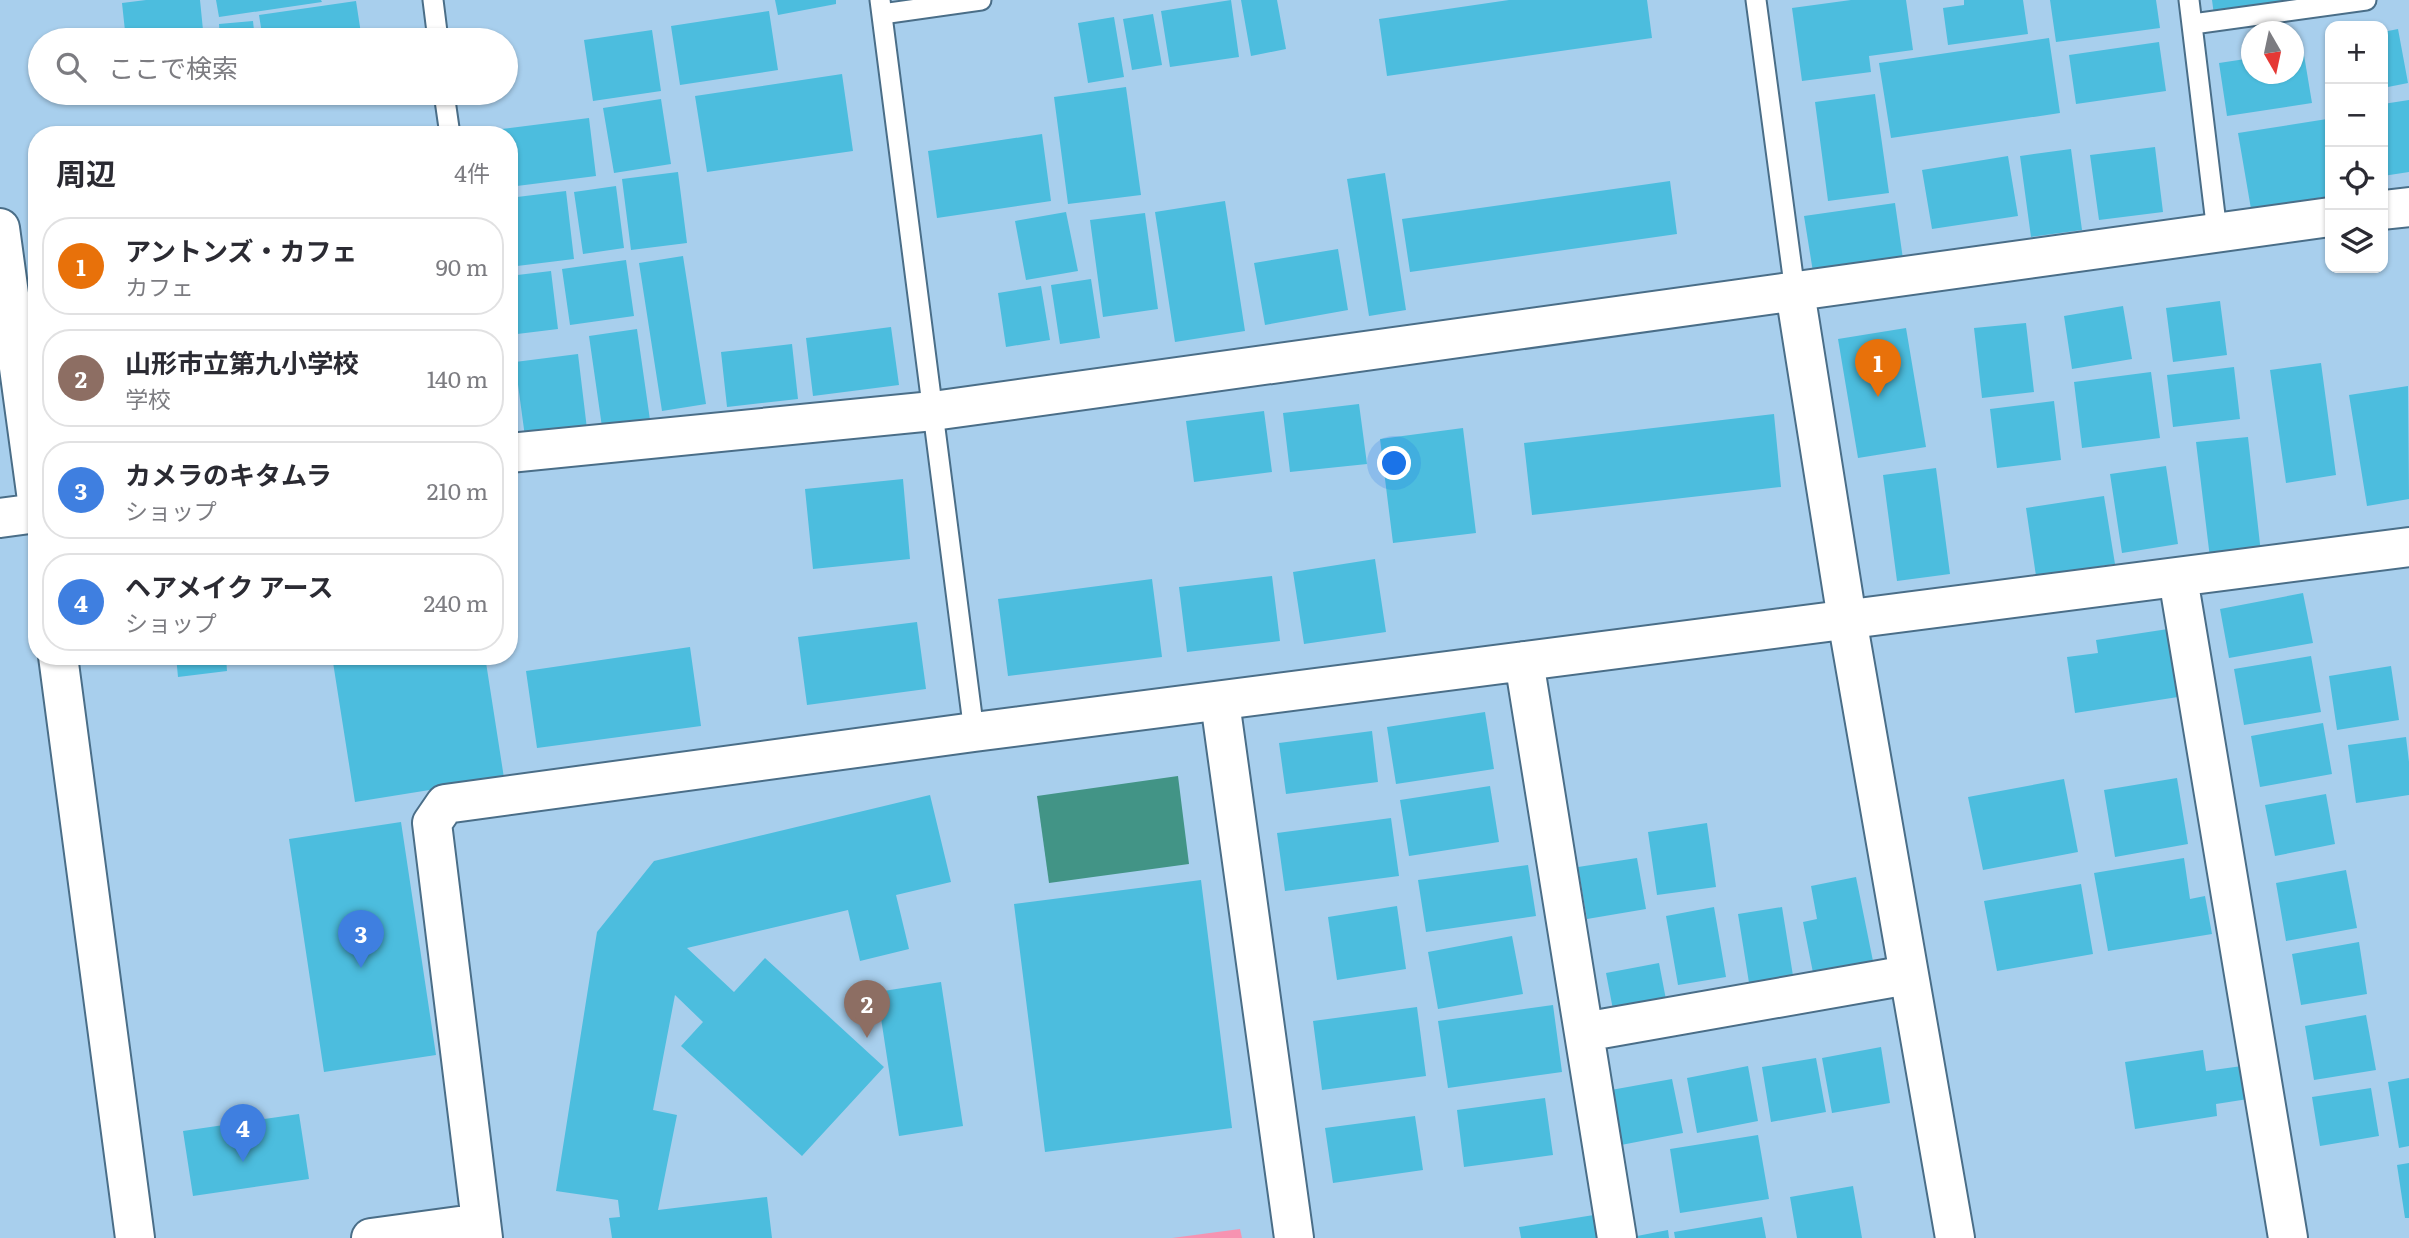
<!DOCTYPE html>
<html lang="ja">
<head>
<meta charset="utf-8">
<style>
	body { margin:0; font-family:Literata,"Noto Sans JP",serif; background:#f7f7f7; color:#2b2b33 }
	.controls { position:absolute; right:21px; top:21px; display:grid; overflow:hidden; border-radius:14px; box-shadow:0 2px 5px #0004 }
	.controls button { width:63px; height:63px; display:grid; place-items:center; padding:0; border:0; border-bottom:2px solid #e1e1e2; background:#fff; color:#2b2b33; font:35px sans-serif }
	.compass { position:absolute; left:2241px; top:21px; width:63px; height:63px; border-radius:50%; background:#fff; box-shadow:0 2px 5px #0004; rotate:171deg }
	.you { position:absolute; left:1395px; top:464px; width:24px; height:24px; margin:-18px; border:5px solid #fff; border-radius:50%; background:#1a73e8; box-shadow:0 0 0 10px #1a73e833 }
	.badge { display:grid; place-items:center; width:46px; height:46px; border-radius:50%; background:#111827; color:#fff; font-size:23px; font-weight:700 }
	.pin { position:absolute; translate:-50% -58px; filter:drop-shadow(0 2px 4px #0008) }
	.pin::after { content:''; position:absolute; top:37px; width:24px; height:21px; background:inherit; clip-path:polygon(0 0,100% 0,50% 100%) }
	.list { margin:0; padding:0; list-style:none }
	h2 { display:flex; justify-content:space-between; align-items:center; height:91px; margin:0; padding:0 28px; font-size:30px }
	h2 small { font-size:23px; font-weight:400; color:#7c7c81 }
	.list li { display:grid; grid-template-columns:46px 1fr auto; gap:21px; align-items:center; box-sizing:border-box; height:98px; margin:0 14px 14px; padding:0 14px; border:2px solid #e1e1e2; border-radius:28px }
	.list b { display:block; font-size:26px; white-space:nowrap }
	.list p { margin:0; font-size:23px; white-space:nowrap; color:#7c7c81 }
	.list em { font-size:23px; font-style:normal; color:#7c7c81 }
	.icon { flex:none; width:38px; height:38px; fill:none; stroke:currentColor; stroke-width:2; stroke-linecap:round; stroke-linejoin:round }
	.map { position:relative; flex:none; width:2409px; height:1238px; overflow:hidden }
	.search { position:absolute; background:#fff; box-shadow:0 2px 5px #0004; left:28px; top:28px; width:490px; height:77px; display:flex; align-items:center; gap:18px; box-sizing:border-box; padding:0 24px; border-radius:38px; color:#7c7c81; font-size:26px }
	.panel { position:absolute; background:#fff; box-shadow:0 2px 5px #0004; left:28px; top:126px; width:490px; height:539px; border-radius:28px }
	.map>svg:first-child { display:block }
	.green { fill:#f793b1 }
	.water { fill:#429486 }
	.building { fill:#4cbdde }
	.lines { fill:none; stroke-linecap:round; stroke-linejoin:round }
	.lane-casing { stroke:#4a6e88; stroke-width:23 }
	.street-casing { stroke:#4a6e88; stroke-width:42 }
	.secondary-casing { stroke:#4a6e88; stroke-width:42 }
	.lane { stroke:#fff; stroke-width:19 }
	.street { stroke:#fff; stroke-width:38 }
	.secondary { stroke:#fff; stroke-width:38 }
</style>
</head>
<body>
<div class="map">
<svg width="2409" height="1238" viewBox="0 0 2409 1238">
	<rect width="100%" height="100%" fill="#a8cfed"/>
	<path class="green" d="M 1240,1229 L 1242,1238 L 1172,1238 Z"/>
	<path class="water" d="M 1178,776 L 1189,864 L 1049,883 L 1037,796 Z"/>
	<path class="building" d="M 146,0 L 200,0 L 204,40 L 70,40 L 70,38 L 125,31 L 122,3 Z
		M 216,0 L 321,0 L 322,2 L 219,17 Z
		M 775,0 L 836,0 L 836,4 L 778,15 Z
		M 1231,0 L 1239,57 L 1170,67 L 1161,11 Z
		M 1241,0 L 1277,0 L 1286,49 L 1251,56 Z
		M 1509,0 L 1647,0 L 1652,38 L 1387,76 L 1379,19 Z
		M 1851,0 L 1906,0 L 1913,50 L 1869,56 L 1871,72 L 1802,81 L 1792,8 Z
		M 1964,0 L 2023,0 L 2028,34 L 1948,45 L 1943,8 L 1964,5 Z
		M 2050,0 L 2156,0 L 2160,28 L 2056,42 Z
		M 2212,0 L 2301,0 L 2214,15 Z
		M 356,1 L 362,40 L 263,40 L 259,15 Z
		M 769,11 L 778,70 L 680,85 L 671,26 Z
		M 1153,14 L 1162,65 L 1132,70 L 1123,19 Z
		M 1114,17 L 1124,77 L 1088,83 L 1078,23 Z
		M 253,21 L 255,40 L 220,40 L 219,24 Z
		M 2398,29 L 2408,83 L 2383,88 L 2383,32 Z
		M 652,30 L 661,91 L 593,101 L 584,40 Z
		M 2049,38 L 2060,113 L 1891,138 L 1879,63 Z
		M 2159,42 L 2166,91 L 2076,104 L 2069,55 Z
		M 2303,49 L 2312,103 L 2227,116 L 2219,63 L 2252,58 L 2252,74 L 2294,74 L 2294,51 Z
		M 842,74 L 853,151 L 707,172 L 695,96 Z
		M 1126,87 L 1141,195 L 1068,204 L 1054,97 Z
		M 1875,94 L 1889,193 L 1828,201 L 1815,102 Z
		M 661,99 L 671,164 L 614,173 L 603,108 Z
		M 2409,100 L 2409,172 L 2383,176 L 2383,104 Z
		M 589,118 L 596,176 L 509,187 L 509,135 L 478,135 L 477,132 Z
		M 2327,119 L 2330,139 L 2330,196 L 2251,209 L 2238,133 Z
		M 1042,134 L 1051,201 L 937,218 L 928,151 Z
		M 2155,147 L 2163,212 L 2099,220 L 2090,155 Z
		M 2071,149 L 2082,230 L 2031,237 L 2020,156 Z
		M 2008,156 L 2018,216 L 1932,229 L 1922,170 Z
		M 678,172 L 687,243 L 631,250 L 622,179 Z
		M 1385,173 L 1406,310 L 1369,316 L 1347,179 Z
		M 1670,181 L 1677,234 L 1410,272 L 1402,219 Z
		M 616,186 L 624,248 L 583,254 L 574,192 Z
		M 566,191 L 574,259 L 509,267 L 509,198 Z
		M 1225,201 L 1245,331 L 1175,342 L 1155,212 Z
		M 1895,203 L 1903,259 L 1813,272 L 1804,216 Z
		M 1066,212 L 1078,271 L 1026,280 L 1015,221 Z
		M 1145,213 L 1158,309 L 1103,317 L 1090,220 Z
		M 1338,249 L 1348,310 L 1265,325 L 1254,263 Z
		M 683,256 L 706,404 L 662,411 L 639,263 Z
		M 626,260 L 634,316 L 570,325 L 562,269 Z
		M 551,271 L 558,329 L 509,335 L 509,276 Z
		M 1091,279 L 1100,338 L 1060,344 L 1051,285 Z
		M 1041,286 L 1050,340 L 1006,347 L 998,293 Z
		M 2220,301 L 2227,355 L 2173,362 L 2166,308 Z
		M 2123,306 L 2132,359 L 2072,369 L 2064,316 Z
		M 2026,323 L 2034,392 L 1982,398 L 1974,328 Z
		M 891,327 L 899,385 L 813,396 L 806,338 Z
		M 1906,328 L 1926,447 L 1858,458 L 1838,339 Z
		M 637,329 L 650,420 L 602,427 L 589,336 Z
		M 792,344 L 798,399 L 727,407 L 721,352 Z
		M 578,354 L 587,429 L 525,437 L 515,362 Z
		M 2321,363 L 2336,475 L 2286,483 L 2270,370 Z
		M 2234,367 L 2240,419 L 2173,427 L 2167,375 Z
		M 2151,372 L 2160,438 L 2082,448 L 2074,382 Z
		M 2408,386 L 2409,499 L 2367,506 L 2349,395 Z
		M 2054,401 L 2061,460 L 1997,468 L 1990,409 Z
		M 1359,404 L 1367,464 L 1290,472 L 1283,413 Z
		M 1264,411 L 1272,472 L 1194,482 L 1186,421 Z
		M 1774,414 L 1781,487 L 1532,515 L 1524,443 Z
		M 1463,428 L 1476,533 L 1393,543 L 1380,439 Z
		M 2248,437 L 2261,553 L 2210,558 L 2196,442 Z
		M 2166,466 L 2178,544 L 2122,553 L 2110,474 Z
		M 1936,468 L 1950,574 L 1897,581 L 1883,475 Z
		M 903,479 L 910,559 L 813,569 L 805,489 Z
		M 2104,496 L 2115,564 L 2036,576 L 2026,508 Z
		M 1375,559 L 1386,632 L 1304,644 L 1293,572 Z
		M 1272,576 L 1280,641 L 1187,652 L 1179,587 Z
		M 1152,579 L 1162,657 L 1008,676 L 998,599 Z
		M 2303,593 L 2313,643 L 2229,658 L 2220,609 Z
		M 917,622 L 926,689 L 807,705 L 798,637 Z
		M 2168,629 L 2178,697 L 2075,713 L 2067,657 L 2098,653 L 2096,640 Z
		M 690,647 L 701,726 L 537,748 L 526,671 Z
		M 176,656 L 226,656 L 227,671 L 178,677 Z
		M 332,656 L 485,656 L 504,778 L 355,802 Z
		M 2311,656 L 2321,712 L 2244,725 L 2234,669 Z
		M 2391,666 L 2399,720 L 2337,730 L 2329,676 Z
		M 1485,712 L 1494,769 L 1396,784 L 1387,727 Z
		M 2323,723 L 2332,774 L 2260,787 L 2251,736 Z
		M 1372,731 L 1378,782 L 1286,794 L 1279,743 Z
		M 2406,737 L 2409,762 L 2409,795 L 2356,803 L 2348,745 Z
		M 2177,778 L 2188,844 L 2115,857 L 2104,790 Z
		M 2064,779 L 2078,852 L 1983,870 L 1968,797 Z
		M 1490,786 L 1499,842 L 1409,856 L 1400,800 Z
		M 2326,794 L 2335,844 L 2275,856 L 2265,805 Z
		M 930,795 L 951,882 L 896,895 L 909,949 L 860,961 L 848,910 L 687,948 L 734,992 L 765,958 L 884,1067 L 802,1156 L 681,1046 L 703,1022 L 675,995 L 653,1110 L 677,1115 L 658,1210 L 767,1197 L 772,1238 L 612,1238 L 609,1218 L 620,1217 L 618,1200 L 556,1191 L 597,932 L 654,861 Z
		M 1391,818 L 1399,876 L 1285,891 L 1277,833 Z
		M 401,822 L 436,1055 L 324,1072 L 289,839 Z
		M 1707,823 L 1716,887 L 1657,895 L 1648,832 Z
		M 1637,858 L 1646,909 L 1587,919 L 1578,867 Z
		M 2184,858 L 2190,899 L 2205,896 L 2212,934 L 2108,951 L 2094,873 Z
		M 1528,865 L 1536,916 L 1426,932 L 1418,880 Z
		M 2346,870 L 2357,928 L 2286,941 L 2276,883 Z
		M 1856,877 L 1875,971 L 1815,983 L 1803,922 L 1817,919 L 1811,886 Z
		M 1201,880 L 1232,1128 L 1045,1152 L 1014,904 Z
		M 2081,884 L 2093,954 L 1997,971 L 1984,901 Z
		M 1397,906 L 1406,969 L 1337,980 L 1328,917 Z
		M 1714,907 L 1726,977 L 1678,985 L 1666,916 Z
		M 1782,907 L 1794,982 L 1750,989 L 1738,914 Z
		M 1512,936 L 1523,994 L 1438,1009 L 1428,952 Z
		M 2359,942 L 2367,994 L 2301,1005 L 2292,954 Z
		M 1659,963 L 1668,1010 L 1615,1020 L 1606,973 Z
		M 941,982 L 963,1126 L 899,1136 L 877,992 Z
		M 1553,1005 L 1562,1072 L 1448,1088 L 1438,1021 Z
		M 1417,1007 L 1426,1076 L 1322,1090 L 1313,1021 Z
		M 2366,1015 L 2376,1070 L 2314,1080 L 2305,1026 Z
		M 1881,1047 L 1890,1103 L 1832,1113 L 1822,1058 Z
		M 2203,1050 L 2206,1071 L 2242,1066 L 2248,1099 L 2216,1104 L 2217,1116 L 2135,1129 L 2125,1062 Z
		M 1816,1058 L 1826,1112 L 1771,1122 L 1762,1067 Z
		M 1748,1066 L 1758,1121 L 1697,1133 L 1687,1078 Z
		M 2409,1078 L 2409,1146 L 2399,1148 L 2388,1082 Z
		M 1672,1079 L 1683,1133 L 1621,1145 L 1611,1090 Z
		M 2371,1088 L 2379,1136 L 2320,1146 L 2312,1097 Z
		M 1545,1098 L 1553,1155 L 1464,1167 L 1457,1110 Z
		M 299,1114 L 309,1179 L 193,1196 L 183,1131 Z
		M 1415,1116 L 1423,1170 L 1333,1183 L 1325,1128 Z
		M 1758,1135 L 1769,1199 L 1680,1213 L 1670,1149 Z
		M 2409,1163 L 2409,1218 L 2405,1218 L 2397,1165 Z
		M 1853,1186 L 1862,1238 L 1797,1238 L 1790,1197 Z
		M 1600,1214 L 1604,1238 L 1521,1238 L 1519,1227 Z
		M 1762,1217 L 1766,1238 L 1675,1238 L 1674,1232 Z
		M 1668,1230 L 1669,1238 L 1637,1238 L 1637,1236 Z"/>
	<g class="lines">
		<g class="lane-casing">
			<path id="lane" d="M 433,0 L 438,40
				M 880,0 L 974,732
				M 1756,0 L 1795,292
				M 2189,0 L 2217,232
				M 882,14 L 981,0
				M 2193,24 L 2366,0
				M 444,93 L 450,135"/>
		</g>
		<g class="street-casing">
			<path id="street" d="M 2178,578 L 2288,1238
				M 1524,661 L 1617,1238
				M 1584,1032 L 1908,975
				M 371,1238 L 481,1223
				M 483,1238 L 432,823 L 445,804 L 974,732 L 2409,547"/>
		</g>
		<g class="secondary-casing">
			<path id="secondary" d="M 2383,210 L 2409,207
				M 0,228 L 37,500
				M 1795,292 L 1847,619 L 1955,1238
				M 509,453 L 933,411 L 2330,217
				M 0,518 L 37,513
				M 58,656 L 135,1238
				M 1220,702 L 1294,1238"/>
		</g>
		<use href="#lane" class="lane"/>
		<use href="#street" class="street"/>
		<use href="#secondary" class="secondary"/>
	</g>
</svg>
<div class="controls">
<button>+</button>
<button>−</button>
<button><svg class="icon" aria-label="locate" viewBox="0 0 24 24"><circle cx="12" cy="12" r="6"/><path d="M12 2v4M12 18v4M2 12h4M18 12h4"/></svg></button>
<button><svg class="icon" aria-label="layers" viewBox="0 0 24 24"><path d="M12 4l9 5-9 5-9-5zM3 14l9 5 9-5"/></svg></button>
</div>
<svg class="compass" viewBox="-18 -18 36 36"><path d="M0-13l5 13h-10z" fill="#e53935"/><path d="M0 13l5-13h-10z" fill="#7c7c81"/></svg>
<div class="you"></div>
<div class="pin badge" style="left:1878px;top:397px;background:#e8710a">1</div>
<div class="pin badge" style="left:867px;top:1038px;background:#8d6e63">2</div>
<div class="pin badge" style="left:361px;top:968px;background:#3f7fe0">3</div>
<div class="pin badge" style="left:243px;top:1162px;background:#3f7fe0">4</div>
<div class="search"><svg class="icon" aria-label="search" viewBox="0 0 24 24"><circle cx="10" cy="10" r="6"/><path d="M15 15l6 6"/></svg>ここで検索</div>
<section class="panel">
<h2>周辺<small>4件</small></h2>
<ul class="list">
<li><span class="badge" style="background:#e8710a">1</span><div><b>アントンズ・カフェ</b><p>カフェ</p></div><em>90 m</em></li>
<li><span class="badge" style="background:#8d6e63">2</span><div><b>山形市立第九小学校</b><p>学校</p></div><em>140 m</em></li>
<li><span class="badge" style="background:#3f7fe0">3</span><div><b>カメラのキタムラ</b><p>ショップ</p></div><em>210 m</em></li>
<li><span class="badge" style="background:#3f7fe0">4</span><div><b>ヘアメイク アース</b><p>ショップ</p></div><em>240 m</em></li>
</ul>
</section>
</div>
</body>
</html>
